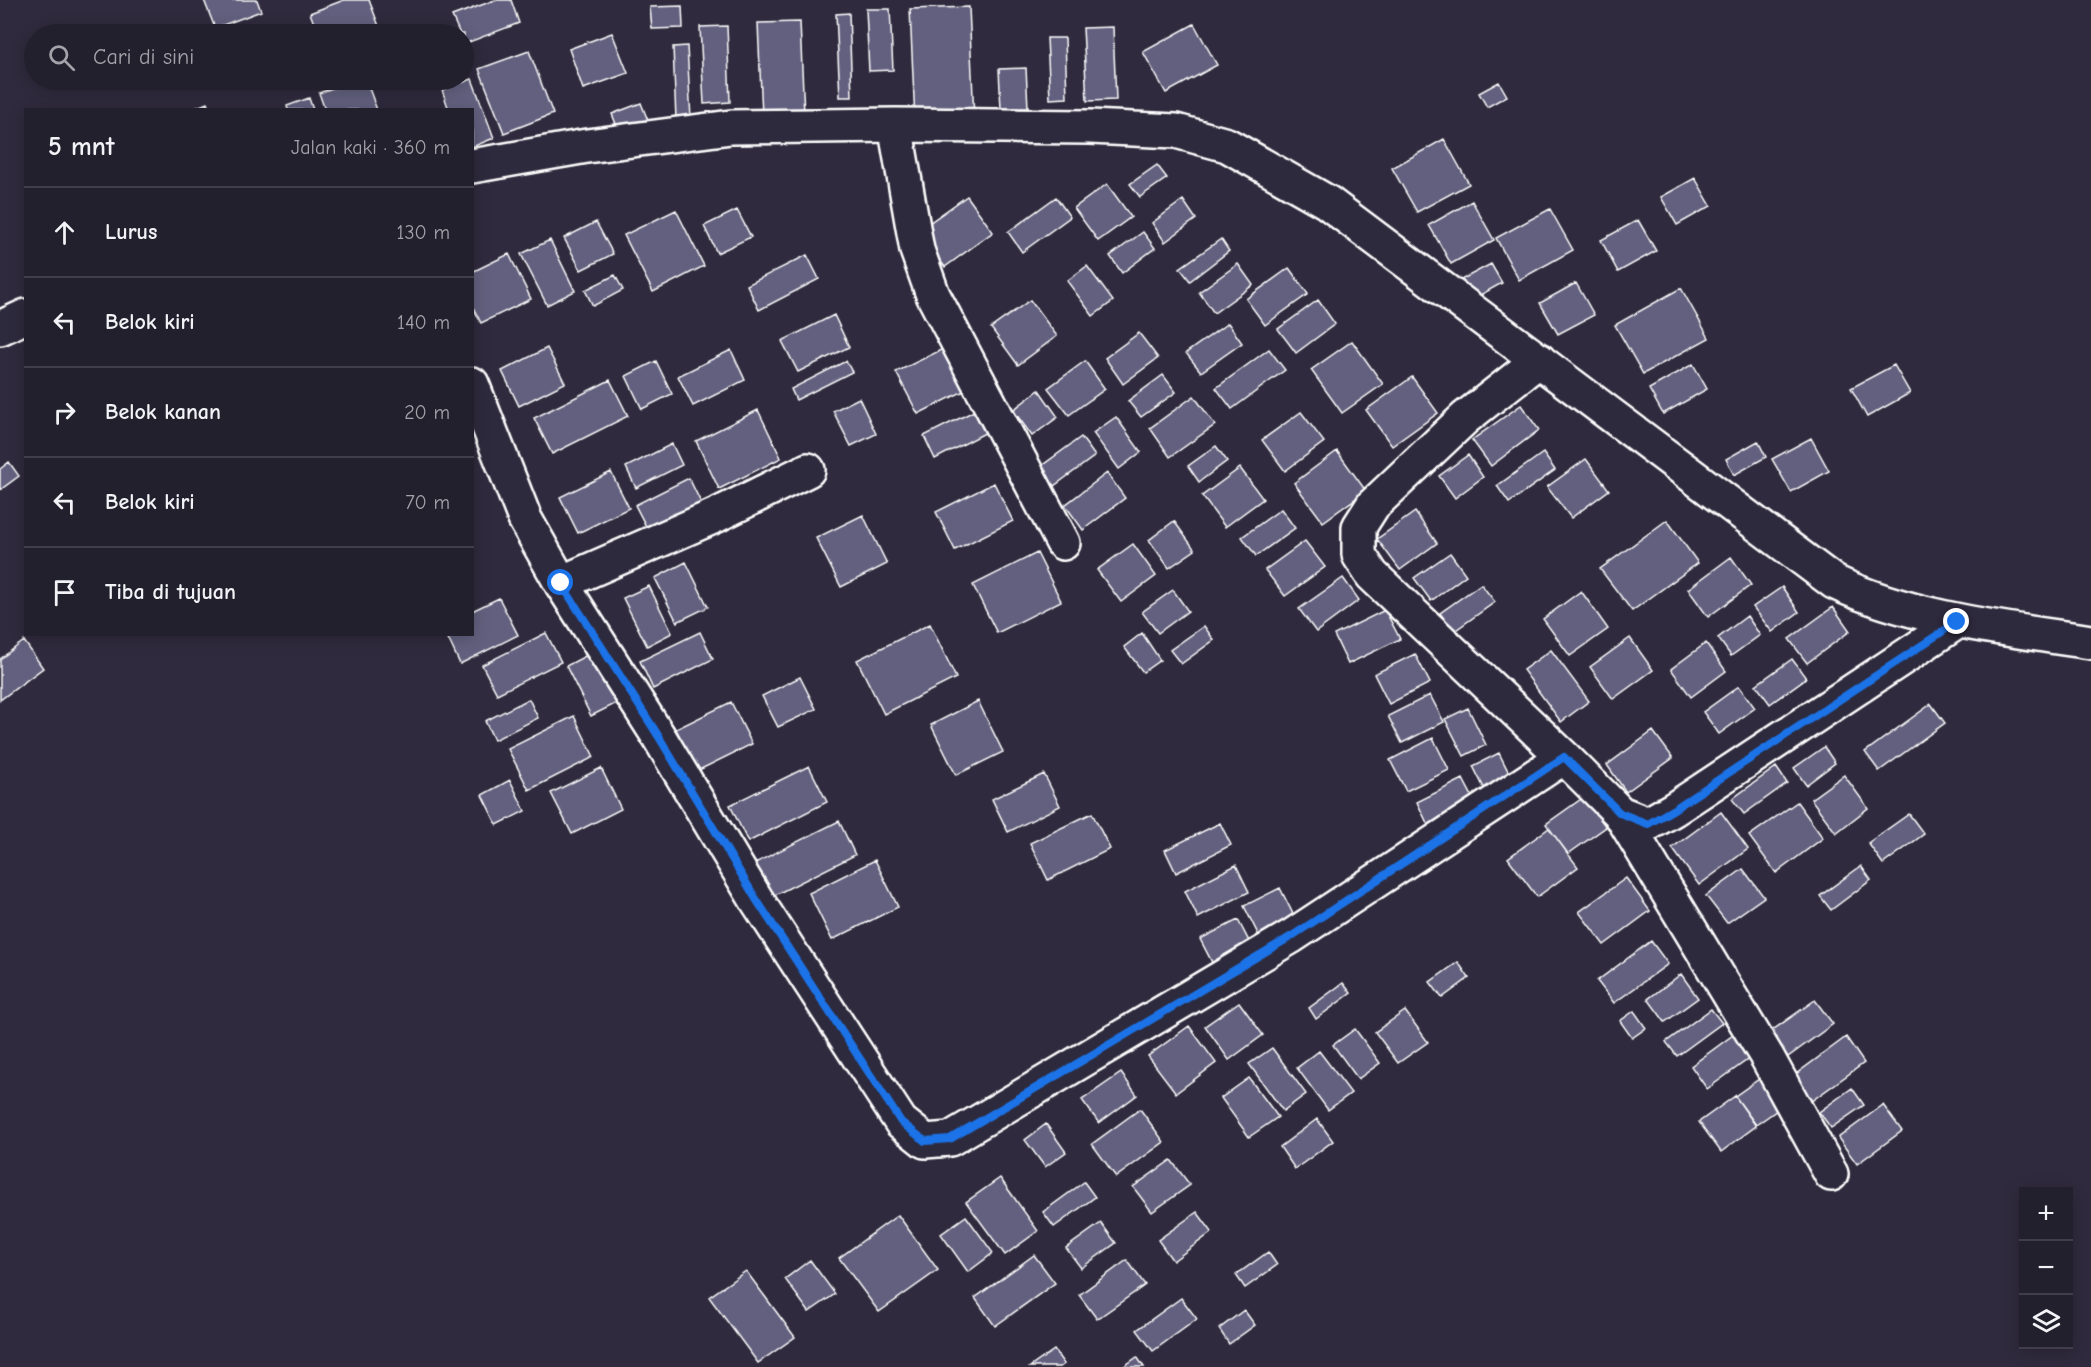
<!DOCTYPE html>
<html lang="id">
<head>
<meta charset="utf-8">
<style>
	body { margin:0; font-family:"Comic Neue",sans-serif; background:#2f2d3a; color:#f1f3f6 }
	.controls { position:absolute; right:18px; bottom:18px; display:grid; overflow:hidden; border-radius:0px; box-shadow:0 3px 15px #0003 }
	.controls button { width:54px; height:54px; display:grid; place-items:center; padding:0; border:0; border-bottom:2px solid #403e4a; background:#23202e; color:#f1f3f6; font:30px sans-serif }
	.stop { position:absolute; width:18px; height:18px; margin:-14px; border:4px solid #1a73e8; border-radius:50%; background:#fff }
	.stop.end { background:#1a73e8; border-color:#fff; box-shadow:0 2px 6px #0008 }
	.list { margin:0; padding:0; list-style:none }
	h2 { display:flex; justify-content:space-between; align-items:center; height:78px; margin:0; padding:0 24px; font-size:26px }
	h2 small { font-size:20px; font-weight:400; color:#a3a3aa }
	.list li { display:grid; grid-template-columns:39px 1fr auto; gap:18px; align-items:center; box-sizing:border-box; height:90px; padding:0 24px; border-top:2px solid #403e4a }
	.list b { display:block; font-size:22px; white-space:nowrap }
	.list em { font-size:20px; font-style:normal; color:#a3a3aa }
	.icon { flex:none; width:33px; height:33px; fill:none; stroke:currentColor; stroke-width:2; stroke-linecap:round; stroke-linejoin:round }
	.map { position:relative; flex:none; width:2091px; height:1367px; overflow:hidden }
	.search { position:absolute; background:#23202e; box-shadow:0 3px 15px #0003; left:24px; top:24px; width:450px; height:66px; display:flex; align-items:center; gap:15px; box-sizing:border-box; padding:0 21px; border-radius:33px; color:#a3a3aa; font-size:22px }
	.panel { position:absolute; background:#23202e; box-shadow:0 3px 15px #0003; left:24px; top:108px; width:450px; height:528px; border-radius:0px }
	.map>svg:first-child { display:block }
	.building { fill:#62607e; stroke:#fff; stroke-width:1.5 }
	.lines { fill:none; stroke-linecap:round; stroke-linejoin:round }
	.minor-casing { stroke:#fff; stroke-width:38 }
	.minor { stroke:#2f2a3d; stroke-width:33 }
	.route { stroke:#1a73e8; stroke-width:8 }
</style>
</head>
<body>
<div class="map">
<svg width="2091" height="1367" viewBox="0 0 2091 1367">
	<rect width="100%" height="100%" fill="#2f2a3d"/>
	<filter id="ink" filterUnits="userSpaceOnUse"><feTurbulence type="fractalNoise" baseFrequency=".0167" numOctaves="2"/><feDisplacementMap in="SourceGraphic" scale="12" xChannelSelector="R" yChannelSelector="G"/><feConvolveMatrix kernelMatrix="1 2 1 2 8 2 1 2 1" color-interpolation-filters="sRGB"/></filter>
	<g filter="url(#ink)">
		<path class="building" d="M 204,0 L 257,0 L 261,11 L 215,28 Z
			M 344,0 L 369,0 L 382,34 L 318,34 L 310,13 Z
			M 495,0 L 511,0 L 519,23 L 464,44 L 464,34 L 460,34 L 452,16 Z
			M 682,6 L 683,28 L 652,29 L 650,7 Z
			M 969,7 L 974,119 L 915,121 L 910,9 Z
			M 866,9 L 890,9 L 893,70 L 869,71 Z
			M 849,13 L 852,97 L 840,97 L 836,14 Z
			M 800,22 L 804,115 L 762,116 L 758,23 Z
			M 1194,24 L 1217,65 L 1166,93 L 1143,52 Z
			M 727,26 L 730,102 L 704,104 L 700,27 Z
			M 1113,27 L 1116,100 L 1087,101 L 1083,28 Z
			M 612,33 L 628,73 L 583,89 L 569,49 Z
			M 1047,38 L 1065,38 L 1067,98 L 1050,99 Z
			M 687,46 L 691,119 L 676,119 L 673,47 Z
			M 529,51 L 553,114 L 504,133 L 479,69 Z
			M 1026,68 L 1028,108 L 1001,109 L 999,69 Z
			M 472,79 L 494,138 L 472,147 L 472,110 L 449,110 L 442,90 Z
			M 354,80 L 366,80 L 377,110 L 325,110 L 319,93 Z
			M 1499,82 L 1507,96 L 1487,107 L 1479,93 Z
			M 309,98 L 313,110 L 288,110 L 287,106 Z
			M 207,103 L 210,110 L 190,110 Z
			M 641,103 L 649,123 L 620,134 L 612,114 Z
			M 1444,139 L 1469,184 L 1417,212 L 1392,168 Z
			M 1157,165 L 1167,178 L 1140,197 L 1130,184 Z
			M 1695,178 L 1711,206 L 1677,225 L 1661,197 Z
			M 1107,184 L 1131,217 L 1098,241 L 1074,208 Z
			M 967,196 L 993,232 L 945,267 L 918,231 Z
			M 1056,197 L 1070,217 L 1022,252 L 1008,232 Z
			M 1183,200 L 1196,219 L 1165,242 L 1152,223 Z
			M 1472,201 L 1494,240 L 1451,264 L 1429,225 Z
			M 1550,209 L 1573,250 L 1519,280 L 1496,238 Z
			M 676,210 L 704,266 L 653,292 L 624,235 Z
			M 737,210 L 751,237 L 717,253 L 704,226 Z
			M 1638,220 L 1656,251 L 1618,272 L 1601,240 Z
			M 596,222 L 613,254 L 581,270 L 564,238 Z
			M 1143,232 L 1155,248 L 1122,273 L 1110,256 Z
			M 1221,239 L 1229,251 L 1190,281 L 1180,268 Z
			M 550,240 L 575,291 L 547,305 L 521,254 Z
			M 509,254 L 531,299 L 481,323 L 472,305 L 472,272 Z
			M 807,255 L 819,279 L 759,310 L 747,285 Z
			M 1238,264 L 1253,285 L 1214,313 L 1199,292 Z
			M 1491,264 L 1502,283 L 1466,303 L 1455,283 Z
			M 1087,266 L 1113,301 L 1093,316 L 1067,281 Z
			M 1289,268 L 1308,294 L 1265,325 L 1246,299 Z
			M 615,275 L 623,290 L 593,306 L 585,290 Z
			M 1576,283 L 1594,315 L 1558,334 L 1540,303 Z
			M 1681,288 L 1709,338 L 1643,374 L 1615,325 Z
			M 1030,300 L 1057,336 L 1018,365 L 991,328 Z
			M 1318,300 L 1335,324 L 1296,353 L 1278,329 Z
			M 834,315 L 849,347 L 798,372 L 782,341 Z
			M 1228,323 L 1242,343 L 1201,372 L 1186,353 Z
			M 1139,333 L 1158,358 L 1123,384 L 1105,358 Z
			M 1352,341 L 1383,384 L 1342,413 L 1311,370 Z
			M 949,346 L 970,388 L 918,414 L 896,372 Z
			M 547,348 L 565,383 L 519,406 L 502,371 Z
			M 1269,349 L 1285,370 L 1232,409 L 1216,388 Z
			M 731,350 L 745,380 L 693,406 L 678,376 Z
			M 656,361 L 672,394 L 642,409 L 626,376 Z
			M 846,361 L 852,372 L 796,400 L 791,389 Z
			M 1085,361 L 1105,389 L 1069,415 L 1048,388 Z
			M 1693,364 L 1707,389 L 1663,414 L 1649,389 Z
			M 1894,365 L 1910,393 L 1867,417 L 1851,388 Z
			M 1163,375 L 1176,392 L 1141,417 L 1128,401 Z
			M 1412,377 L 1438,413 L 1392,446 L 1366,410 Z
			M 610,380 L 628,416 L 552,454 L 534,418 Z
			M 1039,390 L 1058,417 L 1032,436 L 1013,410 Z
			M 1194,396 L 1215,425 L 1170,457 L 1150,428 Z
			M 859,398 L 876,434 L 851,446 L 833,411 Z
			M 1521,405 L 1539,430 L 1491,466 L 1472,440 Z
			M 758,410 L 781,458 L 719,489 L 696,441 Z
			M 974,411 L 985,433 L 935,459 L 924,436 Z
			M 1301,412 L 1324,442 L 1285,471 L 1262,440 Z
			M 1116,417 L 1141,452 L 1119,469 L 1093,433 Z
			M 1081,437 L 1095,456 L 1054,486 L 1040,467 Z
			M 1811,438 L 1829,471 L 1791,492 L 1772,459 Z
			M 1758,441 L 1766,457 L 1734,475 L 1726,459 Z
			M 672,444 L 682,465 L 636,488 L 626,467 Z
			M 1216,446 L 1227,461 L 1199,482 L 1188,466 Z
			M 1337,451 L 1366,491 L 1323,522 L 1294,483 Z
			M 1543,453 L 1555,470 L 1509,503 L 1497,486 Z
			M 1468,455 L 1483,477 L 1455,498 L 1439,476 Z
			M 1586,459 L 1609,490 L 1571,518 L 1547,487 Z
			M 9,462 L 19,476 L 0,490 L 0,469 Z
			M 1240,468 L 1263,499 L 1225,527 L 1202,496 Z
			M 611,472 L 629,508 L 578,533 L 560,497 Z
			M 1107,473 L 1125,498 L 1083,530 L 1065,505 Z
			M 689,478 L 704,509 L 651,536 L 635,505 Z
			M 994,483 L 1013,521 L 955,550 L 936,512 Z
			M 1281,509 L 1295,528 L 1256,556 L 1242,537 Z
			M 1415,512 L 1437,543 L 1400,570 L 1377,539 Z
			M 863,515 L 887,564 L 841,587 L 816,538 Z
			M 1667,520 L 1698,563 L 1632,611 L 1600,569 Z
			M 1174,521 L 1195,550 L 1169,568 L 1149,540 Z
			M 1305,541 L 1325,567 L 1285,596 L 1265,570 Z
			M 1133,544 L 1156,576 L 1121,602 L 1097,570 Z
			M 1037,553 L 1061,601 L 997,633 L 973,585 Z
			M 1450,553 L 1466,575 L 1431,601 L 1414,578 Z
			M 1731,557 L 1751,585 L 1708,617 L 1688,589 Z
			M 686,562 L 708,607 L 677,622 L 655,578 Z
			M 1343,578 L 1359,600 L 1316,632 L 1299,609 Z
			M 1481,584 L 1495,602 L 1453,632 L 1440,613 Z
			M 649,586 L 672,633 L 647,646 L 623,598 Z
			M 1782,587 L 1799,612 L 1772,632 L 1753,607 Z
			M 1173,590 L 1188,611 L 1158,633 L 1142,612 Z
			M 1581,591 L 1608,629 L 1570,656 L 1543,619 Z
			M 499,598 L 518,635 L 460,664 L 446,634 L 472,634 L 472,611 Z
			M 1833,607 L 1850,631 L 1807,663 L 1789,639 Z
			M 1385,610 L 1400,639 L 1348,664 L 1334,635 Z
			M 1747,616 L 1760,635 L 1731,656 L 1718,638 Z
			M 930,624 L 956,678 L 884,714 L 857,660 Z
			M 1204,626 L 1214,640 L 1181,664 L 1170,650 Z
			M 700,632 L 713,659 L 653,689 L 640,661 Z
			M 546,633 L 561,662 L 497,694 L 482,665 Z
			M 1142,633 L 1160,660 L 1143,672 L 1124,647 Z
			M 1630,638 L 1653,670 L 1613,699 L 1590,667 Z
			M 24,641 L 43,668 L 0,700 L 0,659 Z
			M 1706,643 L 1726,671 L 1691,697 L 1671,669 Z
			M 1551,650 L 1589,701 L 1561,722 L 1523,670 Z
			M 593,652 L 619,702 L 591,716 L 566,666 Z
			M 1415,654 L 1430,683 L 1389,704 L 1374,674 Z
			M 1792,659 L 1806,678 L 1770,704 L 1756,685 Z
			M 800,677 L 816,709 L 778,727 L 762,696 Z
			M 1739,686 L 1755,708 L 1719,734 L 1703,712 Z
			M 1430,695 L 1444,722 L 1402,743 L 1388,716 Z
			M 529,699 L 538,718 L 494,740 L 485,721 Z
			M 978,701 L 1003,752 L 956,775 L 931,725 Z
			M 731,702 L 752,744 L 697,771 L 676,729 Z
			M 1931,704 L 1945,723 L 1879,771 L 1865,752 Z
			M 1468,708 L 1486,745 L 1464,756 L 1445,719 Z
			M 574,716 L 594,757 L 529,790 L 508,749 Z
			M 1653,731 L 1673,758 L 1626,792 L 1607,765 Z
			M 1433,738 L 1449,770 L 1406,791 L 1390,760 Z
			M 1824,747 L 1835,763 L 1806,785 L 1794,768 Z
			M 1499,753 L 1514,783 L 1488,796 L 1473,766 Z
			M 809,766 L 827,802 L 748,842 L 730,805 Z
			M 1776,767 L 1787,783 L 1744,814 L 1732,799 Z
			M 601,768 L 621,809 L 572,834 L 551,793 Z
			M 1044,774 L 1060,806 L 1008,832 L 992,799 Z
			M 1844,775 L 1868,808 L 1836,833 L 1811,799 Z
			M 1463,779 L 1475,802 L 1428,825 L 1417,802 Z
			M 510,780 L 525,811 L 497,825 L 482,795 Z
			M 1584,797 L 1606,827 L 1568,854 L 1546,824 Z
			M 1797,802 L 1823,838 L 1776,873 L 1749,836 Z
			M 1721,812 L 1748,849 L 1699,885 L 1672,848 Z
			M 1092,813 L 1110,849 L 1048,880 L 1030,843 Z
			M 1909,814 L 1924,834 L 1883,864 L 1868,843 Z
			M 839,821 L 855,855 L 763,901 L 747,867 Z
			M 1220,823 L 1231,845 L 1176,873 L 1165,850 Z
			M 1549,828 L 1578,867 L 1537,897 L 1508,858 Z
			M 875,860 L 898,907 L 832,940 L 809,893 Z
			M 1236,865 L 1249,892 L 1198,918 L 1185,891 Z
			M 1861,866 L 1871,880 L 1831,910 L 1820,896 Z
			M 1743,869 L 1764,897 L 1727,923 L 1706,896 Z
			M 1626,878 L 1650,911 L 1604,945 L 1579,912 Z
			M 1280,888 L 1295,918 L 1259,936 L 1244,906 Z
			M 1238,920 L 1254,951 L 1216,970 L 1200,939 Z
			M 1651,941 L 1668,964 L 1614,1003 L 1597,981 Z
			M 1458,962 L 1469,978 L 1442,998 L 1430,982 Z
			M 1681,974 L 1698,998 L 1665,1022 L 1648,999 Z
			M 1343,983 L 1351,993 L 1316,1019 L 1309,1008 Z
			M 1815,1000 L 1833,1024 L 1788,1057 L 1770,1032 Z
			M 1239,1002 L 1263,1035 L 1229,1060 L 1205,1026 Z
			M 1711,1009 L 1722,1023 L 1677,1056 L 1666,1042 Z
			M 1405,1011 L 1428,1042 L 1398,1063 L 1375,1032 Z
			M 1634,1011 L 1646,1028 L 1632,1038 L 1620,1021 Z
			M 1189,1026 L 1216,1063 L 1176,1093 L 1148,1056 Z
			M 1355,1029 L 1380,1063 L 1358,1079 L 1333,1045 Z
			M 1733,1035 L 1750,1058 L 1707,1089 L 1691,1066 Z
			M 1846,1037 L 1864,1063 L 1810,1102 L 1792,1077 Z
			M 1272,1048 L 1306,1094 L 1283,1111 L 1249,1064 Z
			M 1319,1051 L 1351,1093 L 1328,1110 L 1297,1068 Z
			M 1769,1072 L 1790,1101 L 1756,1125 L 1735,1096 Z
			M 1121,1073 L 1137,1095 L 1099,1123 L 1082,1100 Z
			M 1249,1078 L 1278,1117 L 1249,1137 L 1221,1098 Z
			M 1852,1088 L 1864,1105 L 1831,1128 L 1819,1112 Z
			M 1735,1096 L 1756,1126 L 1721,1152 L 1699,1122 Z
			M 1883,1105 L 1902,1131 L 1857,1164 L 1838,1138 Z
			M 1140,1109 L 1164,1142 L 1116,1177 L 1092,1144 Z
			M 1317,1119 L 1333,1141 L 1295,1169 L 1280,1147 Z
			M 1046,1124 L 1066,1152 L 1045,1167 L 1025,1140 Z
			M 1171,1160 L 1190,1185 L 1152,1212 L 1133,1187 Z
			M 1000,1178 L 1038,1231 L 1005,1255 L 966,1202 Z
			M 1084,1182 L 1095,1197 L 1054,1227 L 1043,1212 Z
			M 1197,1212 L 1212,1232 L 1173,1261 L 1158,1240 Z
			M 898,1215 L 938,1270 L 879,1312 L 839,1258 Z
			M 966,1216 L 993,1253 L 968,1272 L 941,1234 Z
			M 1101,1223 L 1116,1243 L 1081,1268 L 1066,1248 Z
			M 1268,1252 L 1277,1265 L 1245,1288 L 1236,1275 Z
			M 1034,1255 L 1055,1283 L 995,1326 L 975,1298 Z
			M 810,1260 L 835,1294 L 809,1312 L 785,1279 Z
			M 1127,1260 L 1145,1285 L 1097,1319 L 1079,1295 Z
			M 746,1271 L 795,1337 L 758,1363 L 709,1297 Z
			M 1181,1298 L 1197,1319 L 1153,1351 L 1137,1330 Z
			M 1244,1310 L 1255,1325 L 1229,1344 L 1219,1329 Z
			M 1054,1350 L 1064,1364 L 1060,1367 L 1030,1367 Z
			M 1137,1357 L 1144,1367 L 1123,1367 Z"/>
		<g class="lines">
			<g class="minor-casing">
				<path id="minor" d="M 895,125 L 917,250 L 933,295 L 1063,543
					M 472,166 L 587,146 L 731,127 L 895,125 L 1090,127 L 1176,131 L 1227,145 L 1327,202 L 1834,582 C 1912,619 2006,629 2091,642
					M 0,328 L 26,316
					M 1539,360 L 1465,418 L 1373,505 L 1359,527 L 1359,555 L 1372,575 L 1564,757 L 1620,813 L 1648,824 L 1674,809 L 1957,622
					M 472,384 L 525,519 L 561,583 L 659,737 L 756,899 L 901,1122 L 925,1141 L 950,1139 L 1292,936 L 1564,757
					M 561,583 L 717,515 L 808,470
					M 1620,813 L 1767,1057 L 1831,1174"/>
			</g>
			<use href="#minor" class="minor"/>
		</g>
	</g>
	<g class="lines" filter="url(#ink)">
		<path class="route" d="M 561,583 L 659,737 L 756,899 L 901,1122 L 925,1141 L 950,1139 L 1292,936 L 1564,757 L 1620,813 L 1648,824 L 1674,809 L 1957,622"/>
	</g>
</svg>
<div class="controls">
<button>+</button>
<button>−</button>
<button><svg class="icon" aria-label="layers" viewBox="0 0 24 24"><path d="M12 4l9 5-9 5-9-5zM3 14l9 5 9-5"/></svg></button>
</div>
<div class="stop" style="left:561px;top:583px"></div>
<div class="stop end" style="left:1957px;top:622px"></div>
<div class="search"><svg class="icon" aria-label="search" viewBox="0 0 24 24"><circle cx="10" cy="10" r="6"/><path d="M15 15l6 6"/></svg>Cari di sini</div>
<section class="panel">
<h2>5 mnt<small>Jalan kaki · 360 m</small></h2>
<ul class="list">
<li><svg class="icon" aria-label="ahead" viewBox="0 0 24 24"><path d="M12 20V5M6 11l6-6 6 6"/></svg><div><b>Lurus</b></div><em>130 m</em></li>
<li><svg class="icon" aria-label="left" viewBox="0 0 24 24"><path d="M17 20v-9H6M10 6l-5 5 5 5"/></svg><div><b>Belok kiri</b></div><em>140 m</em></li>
<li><svg class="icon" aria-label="right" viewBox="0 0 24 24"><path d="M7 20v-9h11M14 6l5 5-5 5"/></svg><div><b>Belok kanan</b></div><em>20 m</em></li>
<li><svg class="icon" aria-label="left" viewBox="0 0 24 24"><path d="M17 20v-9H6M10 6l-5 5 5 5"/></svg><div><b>Belok kiri</b></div><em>70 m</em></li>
<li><svg class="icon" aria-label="arrive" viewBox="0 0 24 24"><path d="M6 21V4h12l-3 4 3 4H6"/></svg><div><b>Tiba di tujuan</b></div></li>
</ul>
</section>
</div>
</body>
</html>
